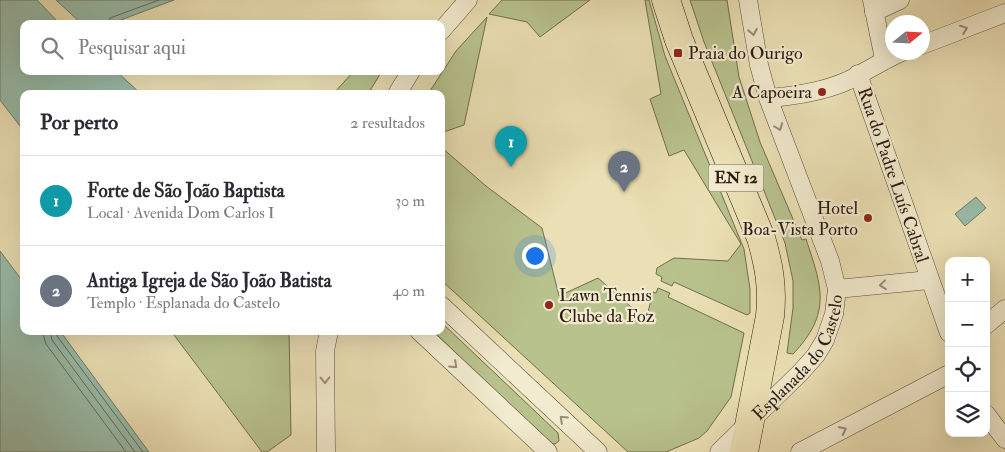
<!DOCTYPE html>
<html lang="pt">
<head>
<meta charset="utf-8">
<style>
	body { margin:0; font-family:"IM FELL Double Pica",serif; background:#f7f7f7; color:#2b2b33 }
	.controls { position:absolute; right:15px; bottom:15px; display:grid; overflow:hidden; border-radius:10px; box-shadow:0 5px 20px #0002 }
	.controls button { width:45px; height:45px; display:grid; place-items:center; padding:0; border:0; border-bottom:1px solid #e1e1e2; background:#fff; color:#2b2b33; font:25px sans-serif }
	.compass { position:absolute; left:885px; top:15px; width:45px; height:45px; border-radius:50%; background:#fff; box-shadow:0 5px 20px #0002; rotate:72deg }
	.you { position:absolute; left:534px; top:255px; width:18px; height:18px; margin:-12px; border:4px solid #fff; border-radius:50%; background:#1a73e8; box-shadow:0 0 0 8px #1a73e833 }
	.badge { display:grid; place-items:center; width:32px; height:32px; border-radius:50%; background:#0b8043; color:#fff; font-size:16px; font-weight:700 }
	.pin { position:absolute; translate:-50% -41px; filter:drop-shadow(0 1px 2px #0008) }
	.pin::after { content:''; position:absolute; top:26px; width:18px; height:15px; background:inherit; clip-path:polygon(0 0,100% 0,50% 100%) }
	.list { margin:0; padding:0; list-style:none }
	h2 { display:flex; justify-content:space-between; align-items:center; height:65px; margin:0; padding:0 20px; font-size:21px }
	h2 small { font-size:16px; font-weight:400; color:#7c7c81 }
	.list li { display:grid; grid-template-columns:32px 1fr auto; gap:15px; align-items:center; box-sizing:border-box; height:90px; padding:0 20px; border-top:1px solid #e1e1e2 }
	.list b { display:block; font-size:19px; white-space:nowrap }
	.list p { margin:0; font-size:16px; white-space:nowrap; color:#7c7c81 }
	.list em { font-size:16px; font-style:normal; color:#7c7c81 }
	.icon { flex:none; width:28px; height:28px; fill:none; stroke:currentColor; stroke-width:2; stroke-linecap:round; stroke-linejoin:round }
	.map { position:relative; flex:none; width:1005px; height:452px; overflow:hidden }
	.search { position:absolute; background:#fff; box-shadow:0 5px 20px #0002; left:20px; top:20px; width:425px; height:55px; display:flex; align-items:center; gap:12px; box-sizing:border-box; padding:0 18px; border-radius:10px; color:#7c7c81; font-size:19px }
	.panel { position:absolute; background:#fff; box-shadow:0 5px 20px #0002; left:20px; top:90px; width:425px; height:245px; border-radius:10px }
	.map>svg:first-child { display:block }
	.green { fill:#b8c28d; stroke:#716e4f }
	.water { fill:#99bdaa; stroke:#6d7c6d }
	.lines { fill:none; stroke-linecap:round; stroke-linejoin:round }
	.shore { stroke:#626c5e; stroke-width:1 }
	.street-casing { stroke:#5a4c3a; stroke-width:19 }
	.primary-casing { stroke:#2a1a11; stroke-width:29 }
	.street { stroke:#f2ebcf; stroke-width:18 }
	.primary { stroke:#ebe0b5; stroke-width:28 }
	.oneway { stroke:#988d7a }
	.poi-dot { fill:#8f2418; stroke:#f2ebcf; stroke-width:2 }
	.labels { text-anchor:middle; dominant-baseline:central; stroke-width:4.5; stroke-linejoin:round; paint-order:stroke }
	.shield { fill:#f2ebcf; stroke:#66594a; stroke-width:1 }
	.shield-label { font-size:16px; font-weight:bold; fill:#2a1a11 }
	.poi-label { font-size:18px; fill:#2a1a11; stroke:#f2ebcf; text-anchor:start }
	.street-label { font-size:18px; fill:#2a1a11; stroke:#f2ebcf }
</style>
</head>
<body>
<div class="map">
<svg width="1005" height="452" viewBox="0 0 1005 452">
	<rect width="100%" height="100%" fill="#ebe0b5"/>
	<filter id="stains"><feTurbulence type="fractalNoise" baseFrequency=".004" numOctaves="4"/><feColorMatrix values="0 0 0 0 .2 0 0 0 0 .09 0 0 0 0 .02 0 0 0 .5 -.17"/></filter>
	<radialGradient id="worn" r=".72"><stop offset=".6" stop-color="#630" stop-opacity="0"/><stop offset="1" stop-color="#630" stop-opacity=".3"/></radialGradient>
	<path class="green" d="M 502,0 L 590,0 L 540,37 L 527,22 L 489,14 Z
		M 645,0 L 649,0 L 665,56 L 744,249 L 750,289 L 750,313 L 747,315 L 674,282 L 672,286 L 661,281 L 662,277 L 656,274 L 657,268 L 674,258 L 728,261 L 741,244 L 684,150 L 669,156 L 650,99 L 661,94 Z
		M 690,0 L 727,0 L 739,77 L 760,142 L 802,240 L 806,239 C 822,287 832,313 793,354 L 787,353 L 793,308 L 793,281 L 785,243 L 704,42 Z
		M 487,17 L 464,125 L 441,133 L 441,94 L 428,94 L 456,51 Z
		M 354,71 L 382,71 L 368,94 L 333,94 Z
		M 441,147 L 486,186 L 542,228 L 559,296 L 598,278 L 646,320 L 653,292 L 656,293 L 658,288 L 670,293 L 668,297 L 744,333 L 731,397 L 707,431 L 699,438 L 666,452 L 628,452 L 441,280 Z
		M 441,322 L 558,433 L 559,441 L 555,444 L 549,443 L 433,331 L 441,331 Z
		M 171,331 L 289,331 L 291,435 L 267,452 L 262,452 Z"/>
	<path class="water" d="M 0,0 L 37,0 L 60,24 L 24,24 L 24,71 L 116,71 L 141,94 L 24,94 L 24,131 L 0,100 Z
		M 56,0 L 174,0 L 110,24 L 82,24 Z
		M 976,197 L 986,208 L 965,226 L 955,214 Z
		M 0,251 L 24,283 L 24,331 L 60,331 L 149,452 L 0,452 Z"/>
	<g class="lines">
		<path class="shore" d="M 109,24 L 110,18 L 159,0
			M 42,331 L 46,344 L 126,452
			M 50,331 L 52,340 L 135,452
			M 56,331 L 57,336 L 143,452"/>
		<g class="street-casing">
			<g id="street">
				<path d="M 872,0 L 884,59"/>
				<path d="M 874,12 L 900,0"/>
				<path d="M 441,31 L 468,0"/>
				<path d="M 922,45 L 1005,13"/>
				<path d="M 858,74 L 949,333"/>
				<path d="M 397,94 L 411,71"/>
				<path d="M 768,98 C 795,96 822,92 847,81 C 866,72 883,60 902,52"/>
				<path d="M 837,289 L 929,280"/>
				<path d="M 441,305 L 598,452"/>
				<path d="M 986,325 L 1005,309"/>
				<path d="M 419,331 L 548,452"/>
				<path d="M 986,414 L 1005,439"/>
				<path d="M 326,452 L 325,351 L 329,331"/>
				<path id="s1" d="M 719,452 L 800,373 L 816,355 L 825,340 L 834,314 L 837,289 L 830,261 L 768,98 L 759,65 L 748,0"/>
				<path d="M 800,452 L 949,374"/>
			</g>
		</g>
		<g class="primary-casing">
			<path id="primary" d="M 666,0 L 679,40 L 761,238 C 769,265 773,288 770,316 L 744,452"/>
		</g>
		<use href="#street" class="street"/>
		<use href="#primary" class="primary"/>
	</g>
	<defs><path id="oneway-chevron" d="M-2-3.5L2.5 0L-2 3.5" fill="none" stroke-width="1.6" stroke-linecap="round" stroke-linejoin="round" transform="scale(1.25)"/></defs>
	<g class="oneway">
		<use href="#oneway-chevron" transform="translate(964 29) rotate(-21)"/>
		<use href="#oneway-chevron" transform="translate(753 32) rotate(80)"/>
		<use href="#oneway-chevron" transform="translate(779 127) rotate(69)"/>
		<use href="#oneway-chevron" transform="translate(883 285) rotate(174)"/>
		<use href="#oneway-chevron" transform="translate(454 365) rotate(43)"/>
		<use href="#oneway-chevron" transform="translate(325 380) rotate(89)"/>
		<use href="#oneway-chevron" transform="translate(563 419) rotate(-137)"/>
		<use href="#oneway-chevron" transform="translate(843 430) rotate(-27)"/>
	</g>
	<g class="poi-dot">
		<rect x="673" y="48" width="10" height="10" rx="2.5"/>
		<circle cx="822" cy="92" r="5"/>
		<circle cx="868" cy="218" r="5"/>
		<circle cx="549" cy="305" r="5"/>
	</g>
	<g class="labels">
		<rect class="shield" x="708.5" y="164.5" width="55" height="27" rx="4"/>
		<g class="shield-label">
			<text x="736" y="178">EN 12</text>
		</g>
		<g class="poi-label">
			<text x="688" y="53">Praia do Ourigo</text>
			<text x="812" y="92" text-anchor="end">A Capoeira</text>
			<text x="858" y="208" text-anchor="end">Hotel<tspan x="858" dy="21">Boa-Vista Porto</tspan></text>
			<text x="559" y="295">Lawn Tennis<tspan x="559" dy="21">Clube da Foz</tspan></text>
		</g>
		<g class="street-label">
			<text transform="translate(893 175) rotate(71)">Rua do Padre Luís Cabral</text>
			<text stroke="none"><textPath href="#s1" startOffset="126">Esplanada do Castelo</textPath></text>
		</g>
	</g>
	<rect width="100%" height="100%" filter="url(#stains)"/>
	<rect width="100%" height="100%" fill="url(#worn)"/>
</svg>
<div class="controls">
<button>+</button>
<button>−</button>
<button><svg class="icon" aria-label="locate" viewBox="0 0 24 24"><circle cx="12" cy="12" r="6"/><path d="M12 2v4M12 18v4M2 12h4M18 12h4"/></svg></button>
<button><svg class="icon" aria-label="layers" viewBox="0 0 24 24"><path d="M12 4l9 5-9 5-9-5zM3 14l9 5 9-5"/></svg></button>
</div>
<svg class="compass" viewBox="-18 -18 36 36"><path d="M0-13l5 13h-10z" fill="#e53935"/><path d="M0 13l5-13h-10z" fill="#7c7c81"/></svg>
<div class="you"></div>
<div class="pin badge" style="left:511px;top:167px;background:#0f9aa8">1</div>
<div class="pin badge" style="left:624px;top:192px;background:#6b7280">2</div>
<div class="search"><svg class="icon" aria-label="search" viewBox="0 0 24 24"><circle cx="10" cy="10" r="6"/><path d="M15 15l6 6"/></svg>Pesquisar aqui</div>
<section class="panel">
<h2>Por perto<small>2 resultados</small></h2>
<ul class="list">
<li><span class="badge" style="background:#0f9aa8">1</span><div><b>Forte de São João Baptista</b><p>Local · Avenida Dom Carlos I</p></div><em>30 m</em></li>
<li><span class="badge" style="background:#6b7280">2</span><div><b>Antiga Igreja de São João Batista</b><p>Templo · Esplanada do Castelo</p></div><em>40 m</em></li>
</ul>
</section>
</div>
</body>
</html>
